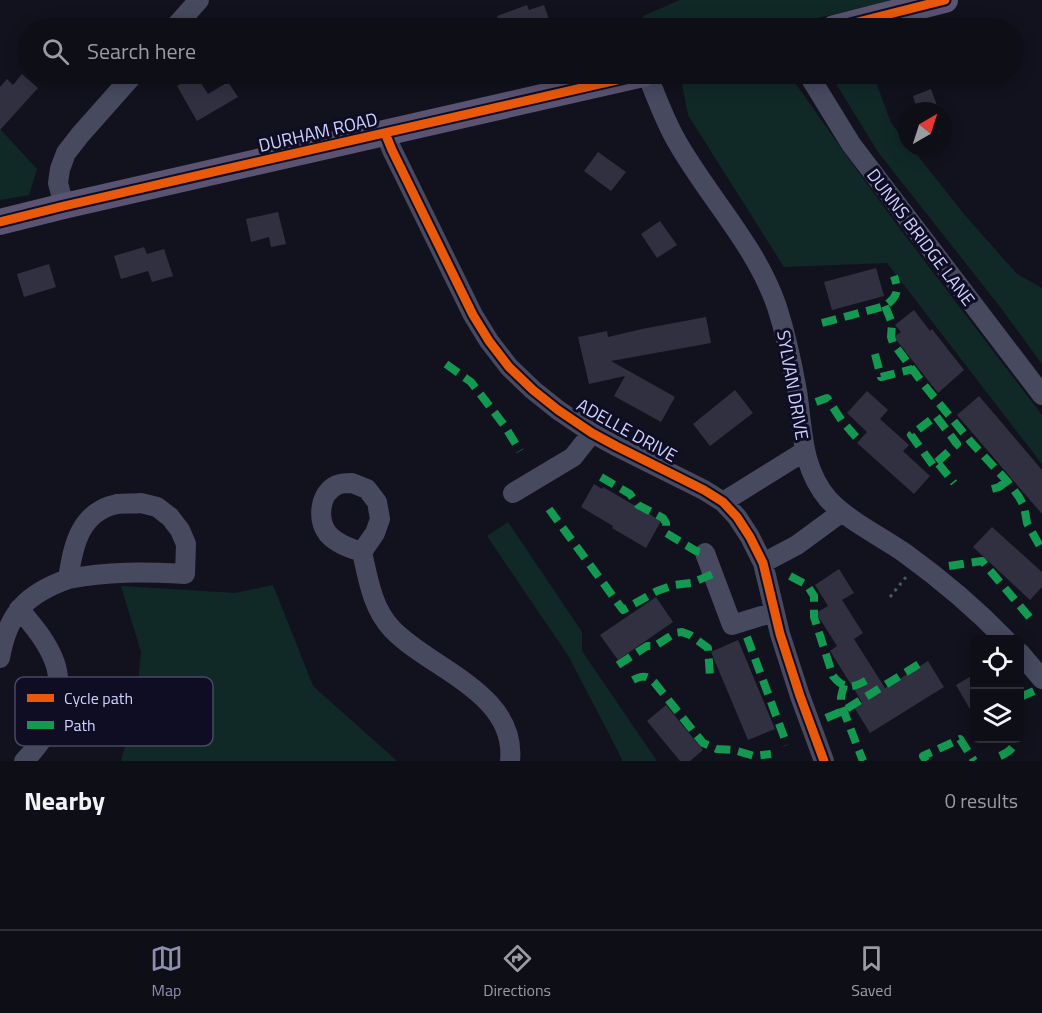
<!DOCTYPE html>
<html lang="en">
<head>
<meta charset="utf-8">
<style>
	body { margin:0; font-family:"Titillium Web",sans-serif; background:#1c1c23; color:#f1f3f6 }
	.controls { position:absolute; right:18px; bottom:18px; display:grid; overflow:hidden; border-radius:9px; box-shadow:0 3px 15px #0003 }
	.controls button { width:54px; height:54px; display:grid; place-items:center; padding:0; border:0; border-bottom:2px solid #2e2e35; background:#0e0e16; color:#f1f3f6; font:30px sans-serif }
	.compass { position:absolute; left:898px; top:102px; width:54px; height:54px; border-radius:50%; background:#0e0e16; box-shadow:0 3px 15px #0003; rotate:39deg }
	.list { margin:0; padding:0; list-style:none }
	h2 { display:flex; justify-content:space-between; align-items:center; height:78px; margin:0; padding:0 24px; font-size:26px }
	h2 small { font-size:20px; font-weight:400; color:#9b9ca1 }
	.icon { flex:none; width:33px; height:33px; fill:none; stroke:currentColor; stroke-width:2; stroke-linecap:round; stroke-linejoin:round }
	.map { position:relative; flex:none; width:1042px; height:761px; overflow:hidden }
	.search { position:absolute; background:#0e0e16; box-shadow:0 3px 15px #0003; left:18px; right:18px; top:18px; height:66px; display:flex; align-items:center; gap:15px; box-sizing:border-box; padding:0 21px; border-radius:33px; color:#9b9ca1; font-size:22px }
	.sheet { height:168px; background:#0e0e16 }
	nav { display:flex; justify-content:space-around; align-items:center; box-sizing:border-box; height:84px; border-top:2px solid #2e2e35; background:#0e0e16; font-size:16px; color:#9b9ca1 }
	nav a { display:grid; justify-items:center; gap:3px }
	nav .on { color:#8e8eb0 }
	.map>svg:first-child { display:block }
	.green { fill:#102927 }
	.building { fill:#303041 }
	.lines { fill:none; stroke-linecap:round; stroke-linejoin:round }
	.path { stroke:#475963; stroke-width:3; stroke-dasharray:3 4.5; stroke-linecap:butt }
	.minor { stroke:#47495f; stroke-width:20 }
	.major { stroke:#5a5372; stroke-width:26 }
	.quiet { stroke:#139951; stroke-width:8; stroke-dasharray:15 8; stroke-linecap:butt }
	.cycleway-casing { stroke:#0e0d23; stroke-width:13 }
	.cycleway { stroke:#e8590c; stroke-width:9 }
	.labels { text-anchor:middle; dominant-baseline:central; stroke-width:6; stroke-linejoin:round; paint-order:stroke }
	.street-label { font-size:18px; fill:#d0d1ff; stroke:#0e0d23 }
	.key { fill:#0e0d23; stroke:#484865; stroke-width:1.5 }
	.key-label { font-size:16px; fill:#d0d1ff }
</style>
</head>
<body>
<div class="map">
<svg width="1042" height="761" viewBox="0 0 1042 761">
	<rect width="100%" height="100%" fill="#12121e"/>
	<path class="green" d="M 680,0 L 895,0 L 775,28 L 647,28 L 643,16 Z
		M 727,74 L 789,74 L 843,151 L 900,229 L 1042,415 L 1042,464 L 887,263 L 784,267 L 688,115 L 682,84 Z
		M 830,74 L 873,74 L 891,123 L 907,143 L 907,147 L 911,147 L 963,213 L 1017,274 L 1042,288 L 1042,364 L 1001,308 L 878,152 Z
		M 0,129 L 37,169 L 29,195 L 0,200 Z
		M 508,522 L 582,632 L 582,651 L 657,761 L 621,761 L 622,759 L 569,657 L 487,536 Z
		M 273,585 L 313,686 L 397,761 L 121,761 L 136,707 L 141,652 L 121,586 L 235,593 Z"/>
	<path class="building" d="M 527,5 L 529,10 L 544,5 L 551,25 L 541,28 L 502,28 L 497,16 Z
		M 22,74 L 38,88 L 0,130 L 0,87 L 7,79 L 13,85 Z
		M 196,75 L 208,94 L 228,82 L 238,97 L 197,121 L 177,86 Z
		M 931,89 L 939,111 L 918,111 L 913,96 Z
		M 598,152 L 626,172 L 611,191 L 584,171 Z
		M 278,212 L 286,244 L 271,247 L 269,237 L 251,242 L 246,219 Z
		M 660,221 L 677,245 L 657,258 L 641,234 Z
		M 144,247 L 147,254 L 164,249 L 173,276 L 152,282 L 148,271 L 121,279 L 114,256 Z
		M 49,264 L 56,287 L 24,297 L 17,274 Z
		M 876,268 L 884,296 L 832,310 L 824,282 Z
		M 914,310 L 930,331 L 932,329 L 964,370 L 938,393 L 894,337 L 901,332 L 895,325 Z
		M 706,317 L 711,343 L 611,361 L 675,397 L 661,422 L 614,396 L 625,376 L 589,384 L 578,337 L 607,331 L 608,337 L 642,329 Z
		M 735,390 L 753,413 L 710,446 L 693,424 Z
		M 867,391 L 888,410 L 880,419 L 909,445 L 903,451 L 930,476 L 914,494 L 857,443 L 867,432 L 847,413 Z
		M 979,396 L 1042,470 L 1042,514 L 957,415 Z
		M 594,484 L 602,489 L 603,487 L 661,521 L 646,548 L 612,528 L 613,526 L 581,507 Z
		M 992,527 L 1042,572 L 1042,587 L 1030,600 L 973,547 Z
		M 839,569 L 854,593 L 842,600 L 863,633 L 854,639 L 885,688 L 928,661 L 944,687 L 870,733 L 854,707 L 862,702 L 830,651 L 837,646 L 816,613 L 828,606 L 815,585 Z
		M 656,597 L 673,622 L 618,660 L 600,635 Z
		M 738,640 L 775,729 L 748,740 L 711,652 Z
		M 975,674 L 975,718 L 956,685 Z
		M 666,705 L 703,750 L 690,761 L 680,761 L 647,721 Z"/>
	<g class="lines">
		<path class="path" d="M 890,597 L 906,577"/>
		<path class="minor" d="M 174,28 L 199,0
			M 647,74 C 656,96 664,119 676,140 C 708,197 756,245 777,307 C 786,335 792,363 797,391 C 803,430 801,467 828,499 C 848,521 882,537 906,554 C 942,580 975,608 1006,640
			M 808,74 L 851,144 L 1042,395
			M 385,133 L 392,150 L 473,315 L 489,341 L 509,367 L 533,390 L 558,410 L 592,433 L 616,446 L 704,490 L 723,502 L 737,517 L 750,537 L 763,563 L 780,634 L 800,696 L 824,761
			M 64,206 L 58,183 L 60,169 L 66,153 L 80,135 L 134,74
			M 352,483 L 367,489 L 377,502 L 380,519 L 375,533 L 362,552 C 350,548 337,544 328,534 C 317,520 319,493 337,485 C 341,483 348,483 352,483 Z
			M 513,493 L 573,457 L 592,433
			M 723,502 L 805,451
			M 141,503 L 157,507 L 170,517 L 180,530 L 186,544 L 185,574 C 144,572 108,571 68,579 C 73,547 79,512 117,504 C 124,503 133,504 141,503 Z
			M 362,552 C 368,578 372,608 392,629 C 430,669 517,693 510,761
			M 705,553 L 732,625 L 774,612
			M 763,563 L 797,545 L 842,512
			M 19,609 C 33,625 48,643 55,663 C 62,683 57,709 49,727 C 43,740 34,751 24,761
			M 1020,653 L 1042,679
			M 0,658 C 8,613 26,594 68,579"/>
		<path class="major" d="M 834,28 L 945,0
			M 0,222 L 64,206 L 643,74"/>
		<path class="quiet" d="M 885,306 L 892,323 L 891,337 L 893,343 L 924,385 L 971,442 L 1007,481 L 1019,497 L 1024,506 L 1027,523 L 1042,550
			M 822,323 L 885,306 C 898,296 899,291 894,276
			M 875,354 L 881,377 L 913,369
			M 446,364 L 471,382 L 504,425 L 520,451
			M 816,402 L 827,398 L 842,421 L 856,437
			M 937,462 L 957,444 L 936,416 L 911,435 L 933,465 L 937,462 L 954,483
			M 601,477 L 630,494 L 638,505 L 663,518 L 666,523 L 666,533 L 696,551 L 705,553
			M 992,489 L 999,487 L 1007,481
			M 549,509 L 623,610 L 657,591 L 674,585 L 691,583 L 713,574
			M 949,566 L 982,561 L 1031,619
			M 790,576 L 807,585 L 814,596 L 814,617 L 833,676 C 844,690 853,688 867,680
			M 747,637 L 787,745
			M 618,665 L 647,646 L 655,646 L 675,633 L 682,632 L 690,635 L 708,648 L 710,677
			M 633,680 C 642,675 646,675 654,682 L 703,743 L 717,749 L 734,750 L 754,756 L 771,754
			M 844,685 L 841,697 L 841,704 L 863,761
			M 1020,697 L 1034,691
			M 826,718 L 843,711 L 924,661
			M 1000,756 C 1009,752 1014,748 1017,738
			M 926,761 L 923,756 L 960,739 L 974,761"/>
		<g class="cycleway-casing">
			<path id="cycleway" d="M 834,28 L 945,0
				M 385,133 L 392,150 L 473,315 L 489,341 L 509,367 L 533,390 L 558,410 L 592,433 L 616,446 L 704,490 L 723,502 L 737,517 L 750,537 L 763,563 L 780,634 L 800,696 L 824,761
				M 0,222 L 64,206 L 643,74"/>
		</g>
		<use href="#cycleway" class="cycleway"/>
	</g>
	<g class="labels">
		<g class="street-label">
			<text transform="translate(318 132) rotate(-13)">DURHAM ROAD</text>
			<text transform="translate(921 237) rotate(53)">DUNNS BRIDGE LANE</text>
			<text transform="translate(793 385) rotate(80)">SYLVAN DRIVE</text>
			<text transform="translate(627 430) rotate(29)">ADELLE DRIVE</text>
		</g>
	</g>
	<rect x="15" y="677" width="198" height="69" rx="9" class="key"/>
	<rect x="27" y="694" width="27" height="8" fill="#e8590c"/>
	<rect x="27" y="721" width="27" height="8" fill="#139951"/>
	<g class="key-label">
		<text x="64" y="704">Cycle path</text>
		<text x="64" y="731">Path</text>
	</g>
</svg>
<div class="controls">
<button><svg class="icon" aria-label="locate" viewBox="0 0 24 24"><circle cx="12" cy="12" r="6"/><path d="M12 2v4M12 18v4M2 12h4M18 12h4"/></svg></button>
<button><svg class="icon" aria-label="layers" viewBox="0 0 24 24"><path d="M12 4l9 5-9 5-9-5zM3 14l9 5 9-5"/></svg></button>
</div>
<svg class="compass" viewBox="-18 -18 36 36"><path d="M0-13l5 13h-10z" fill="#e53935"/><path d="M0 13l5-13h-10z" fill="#9b9ca1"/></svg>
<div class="search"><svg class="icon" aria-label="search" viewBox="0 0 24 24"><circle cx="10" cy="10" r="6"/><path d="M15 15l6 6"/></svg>Search here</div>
</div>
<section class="sheet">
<h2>Nearby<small>0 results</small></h2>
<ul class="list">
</ul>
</section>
<nav>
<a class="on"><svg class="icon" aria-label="map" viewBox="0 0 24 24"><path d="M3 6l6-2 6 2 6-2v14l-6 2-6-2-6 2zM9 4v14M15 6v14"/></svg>Map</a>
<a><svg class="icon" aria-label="directions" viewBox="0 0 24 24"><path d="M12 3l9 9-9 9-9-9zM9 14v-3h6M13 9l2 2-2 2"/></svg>Directions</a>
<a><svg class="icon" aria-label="saved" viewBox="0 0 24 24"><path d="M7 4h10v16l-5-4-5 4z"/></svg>Saved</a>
</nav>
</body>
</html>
